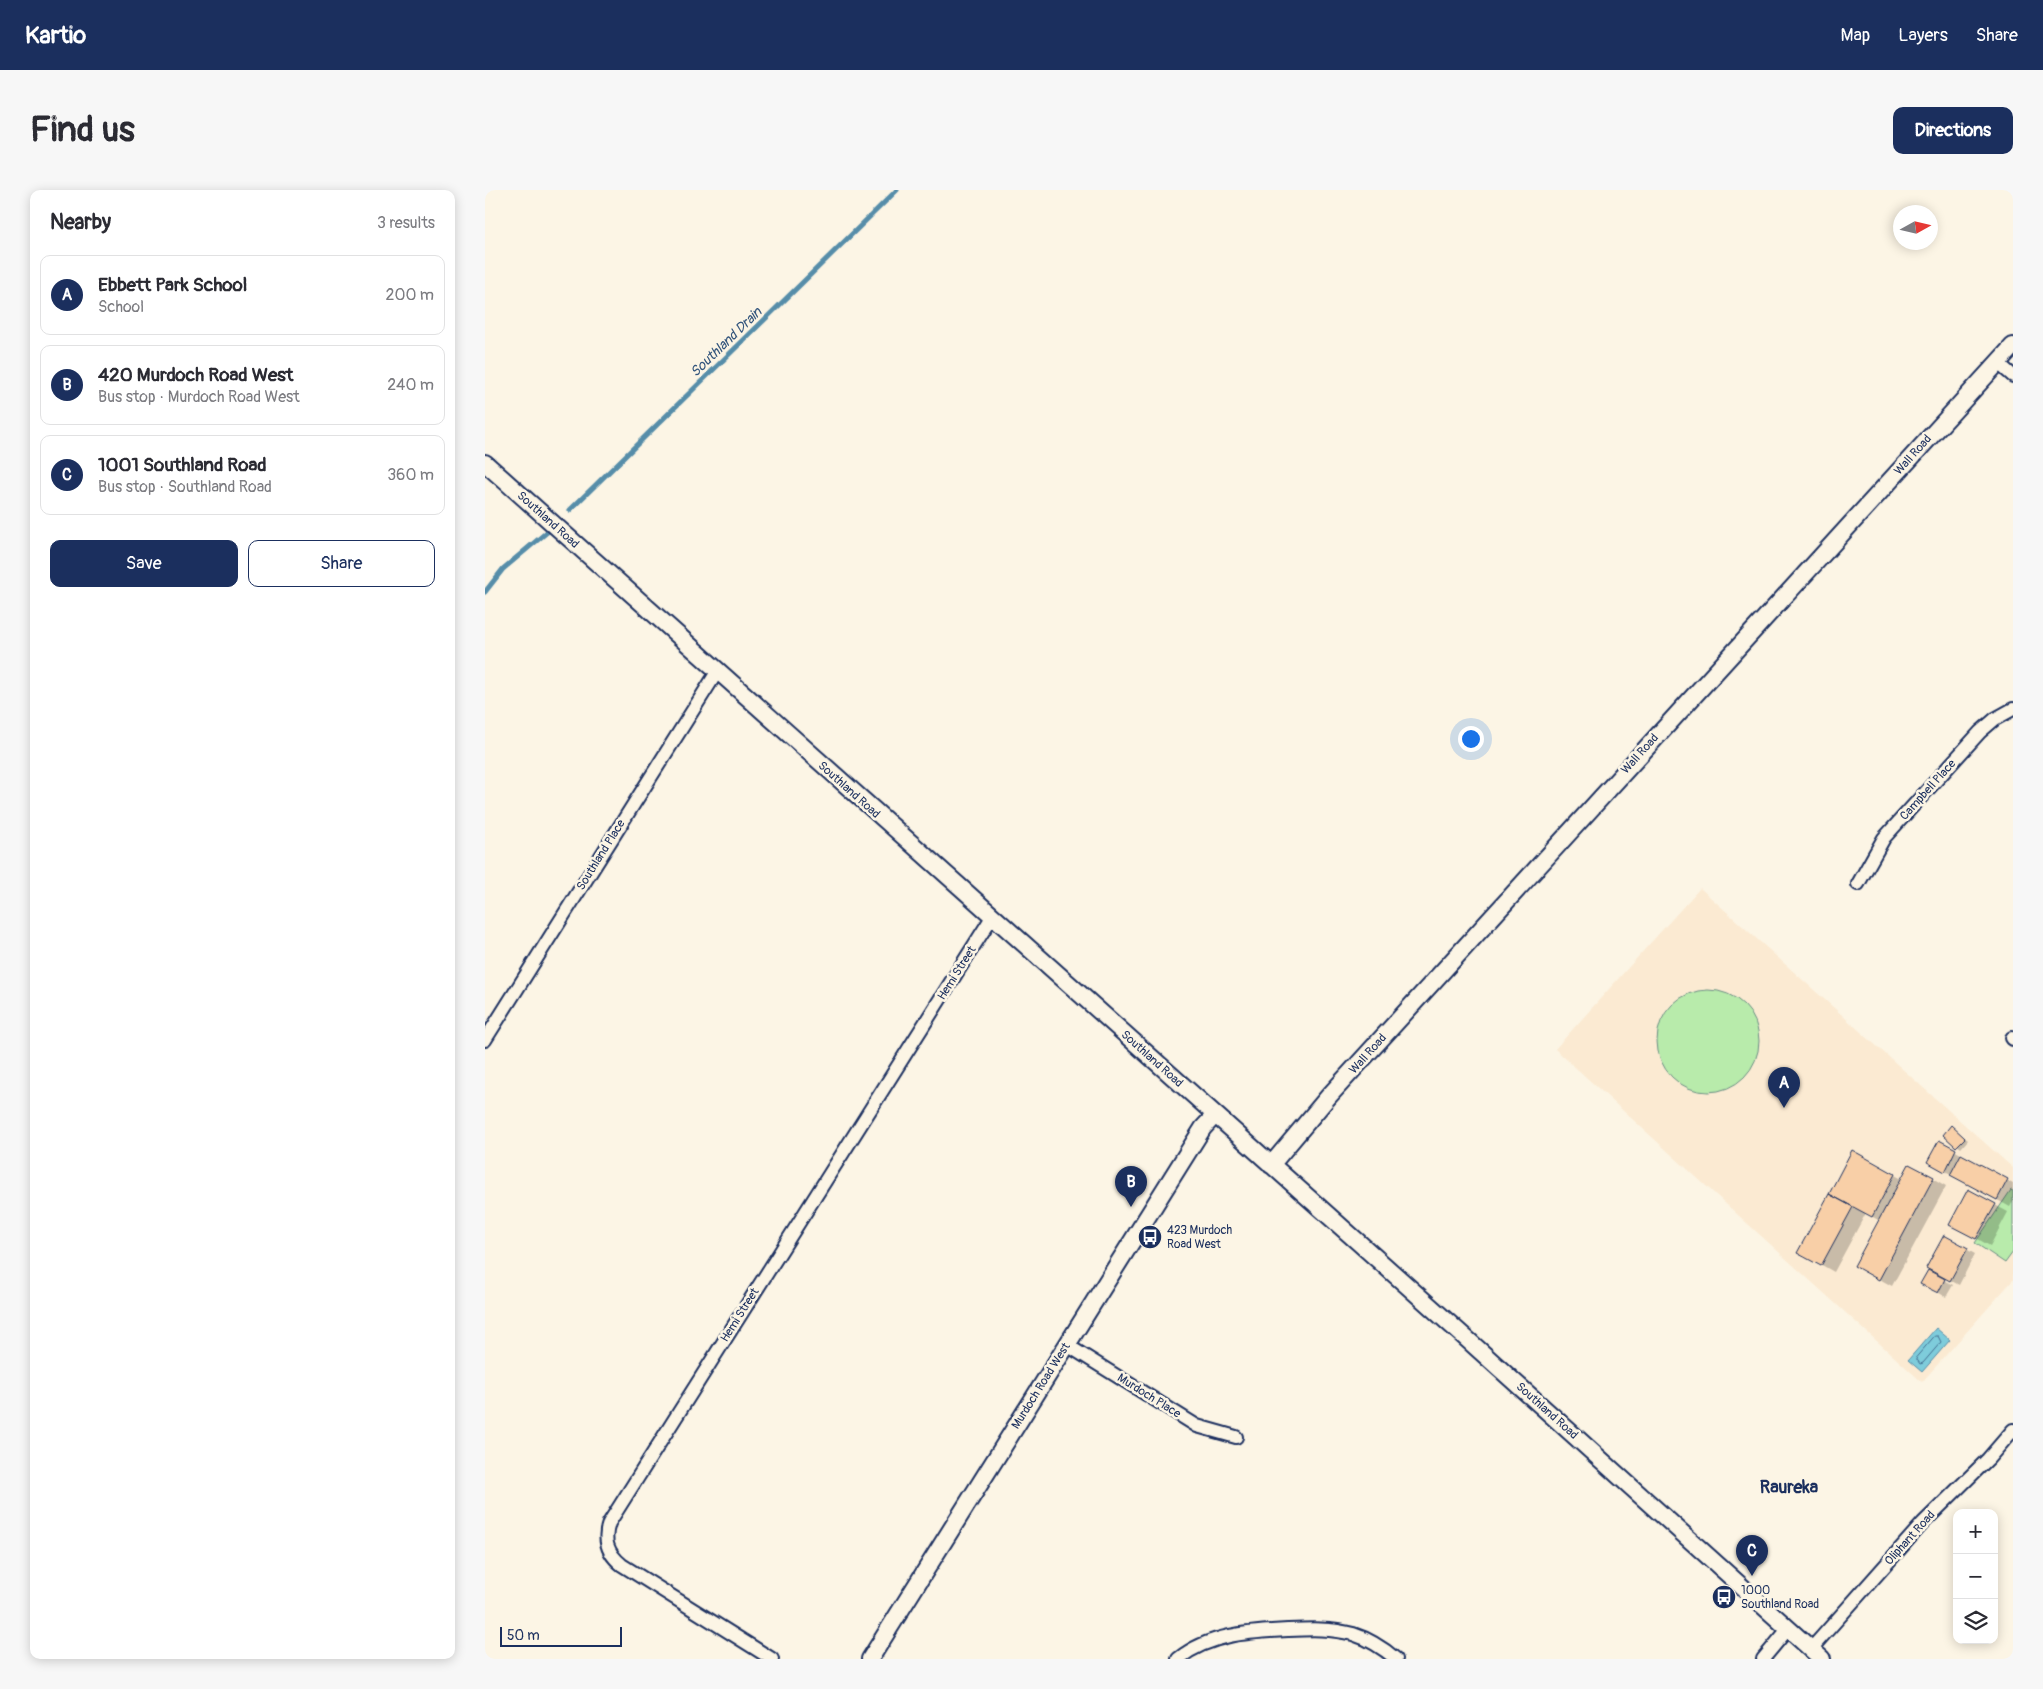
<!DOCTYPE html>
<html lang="en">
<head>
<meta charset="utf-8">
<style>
	body { margin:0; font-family:Pangolin,sans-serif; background:#f7f7f7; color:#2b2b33 }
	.controls { position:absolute; right:15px; bottom:15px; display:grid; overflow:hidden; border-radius:10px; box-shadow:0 2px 12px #0003 }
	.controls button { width:45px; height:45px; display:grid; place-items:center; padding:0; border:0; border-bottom:1px solid #e1e1e2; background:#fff; color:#2b2b33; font:25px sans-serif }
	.compass { position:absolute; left:1408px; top:15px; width:45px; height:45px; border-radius:50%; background:#fff; box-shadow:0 2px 12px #0003; rotate:82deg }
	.scale { position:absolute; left:15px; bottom:12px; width:122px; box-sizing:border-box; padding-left:5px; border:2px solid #1b2f5e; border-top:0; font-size:14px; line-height:18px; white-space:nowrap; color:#1b2f5e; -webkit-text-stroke:4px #fcf5e5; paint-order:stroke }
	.you { position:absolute; left:985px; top:548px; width:18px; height:18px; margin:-12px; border:4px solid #fff; border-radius:50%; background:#1a73e8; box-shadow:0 0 0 8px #1a73e833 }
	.badge { display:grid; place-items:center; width:32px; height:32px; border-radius:50%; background:#1b2f5e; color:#fff; font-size:16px; font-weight:700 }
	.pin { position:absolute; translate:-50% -41px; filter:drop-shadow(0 1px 2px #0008) }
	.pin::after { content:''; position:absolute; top:26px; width:18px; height:15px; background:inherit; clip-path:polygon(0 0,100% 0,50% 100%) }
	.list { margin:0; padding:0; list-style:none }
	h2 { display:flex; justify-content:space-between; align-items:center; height:65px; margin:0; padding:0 20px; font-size:21px }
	h2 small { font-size:16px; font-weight:400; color:#7c7c81 }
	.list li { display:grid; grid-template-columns:32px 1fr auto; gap:15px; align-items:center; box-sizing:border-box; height:80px; margin:0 10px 10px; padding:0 10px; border:1px solid #e1e1e2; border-radius:10px }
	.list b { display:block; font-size:19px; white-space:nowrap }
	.list p { margin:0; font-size:16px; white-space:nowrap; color:#7c7c81 }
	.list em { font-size:16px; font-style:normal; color:#7c7c81 }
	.actions { display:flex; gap:10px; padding:15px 20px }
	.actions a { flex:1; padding:11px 0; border:1px solid #1b2f5e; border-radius:10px; text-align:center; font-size:18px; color:#1b2f5e }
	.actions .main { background:#1b2f5e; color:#fff }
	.icon { flex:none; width:28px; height:28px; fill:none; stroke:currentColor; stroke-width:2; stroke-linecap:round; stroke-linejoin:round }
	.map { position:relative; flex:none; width:1528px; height:1469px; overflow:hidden; border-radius:10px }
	header { display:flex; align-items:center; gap:30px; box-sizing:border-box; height:70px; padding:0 25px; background:#1b2f5e; color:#fff }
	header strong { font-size:24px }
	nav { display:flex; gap:28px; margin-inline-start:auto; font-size:18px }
	.intro { display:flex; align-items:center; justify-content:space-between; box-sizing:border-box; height:120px; padding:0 30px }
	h1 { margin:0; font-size:35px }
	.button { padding:12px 22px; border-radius:10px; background:#1b2f5e; color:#fff; font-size:18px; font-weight:700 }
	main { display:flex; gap:30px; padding:0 30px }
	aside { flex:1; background:#fff; border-radius:10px; box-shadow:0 2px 12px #0003 }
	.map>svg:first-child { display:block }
	.built { fill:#fbead2 }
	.green { fill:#b8ebab; stroke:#6a8d84 }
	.water { fill:#7eccdb; stroke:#568da9 }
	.shadow { fill:#0003 }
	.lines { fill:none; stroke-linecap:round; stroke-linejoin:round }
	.shore { stroke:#436e90; stroke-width:1 }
	.stream { stroke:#568da9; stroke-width:5 }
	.building { fill:#f8cfa7; stroke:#1b2f5e }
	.minor-casing { stroke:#1b2f5e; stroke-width:16 }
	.tertiary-casing { stroke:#1b2f5e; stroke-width:20 }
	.minor { stroke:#fcf5e5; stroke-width:12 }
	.tertiary { stroke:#fcf5e5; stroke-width:16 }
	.labels { text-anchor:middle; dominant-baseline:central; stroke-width:5; stroke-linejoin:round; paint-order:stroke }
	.street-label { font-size:12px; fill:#1b2f5e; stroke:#fcf5e5 }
	.poi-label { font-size:12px; fill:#1b2f5e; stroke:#fcf5e5; text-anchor:start }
	.water-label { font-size:14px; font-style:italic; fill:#34567d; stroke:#fcf5e5 }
	.district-label { font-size:18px; font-weight:bold; fill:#1b2f5e; stroke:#fcf5e5 }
</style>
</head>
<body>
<header>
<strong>Kartio</strong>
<nav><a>Map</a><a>Layers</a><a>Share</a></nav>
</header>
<div class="intro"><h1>Find us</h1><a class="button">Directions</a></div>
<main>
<aside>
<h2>Nearby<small>3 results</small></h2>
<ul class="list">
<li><span class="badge">A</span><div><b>Ebbett Park School</b><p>School</p></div><em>200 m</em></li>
<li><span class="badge">B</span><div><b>420 Murdoch Road West</b><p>Bus stop · Murdoch Road West</p></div><em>240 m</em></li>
<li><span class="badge">C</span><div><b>1001 Southland Road</b><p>Bus stop · Southland Road</p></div><em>360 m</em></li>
</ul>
<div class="actions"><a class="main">Save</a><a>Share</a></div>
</aside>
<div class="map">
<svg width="1528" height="1469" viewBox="0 0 1528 1469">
	<rect width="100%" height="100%" fill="#fcf5e5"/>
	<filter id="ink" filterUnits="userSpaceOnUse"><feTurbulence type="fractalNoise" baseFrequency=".02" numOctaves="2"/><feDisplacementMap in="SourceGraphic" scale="10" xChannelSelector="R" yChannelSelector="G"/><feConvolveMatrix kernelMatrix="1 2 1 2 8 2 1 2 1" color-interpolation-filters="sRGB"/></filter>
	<g filter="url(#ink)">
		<path class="built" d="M 1215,698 L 1528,978 L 1528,1090 L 1437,1192 L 1070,859 Z"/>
		<path class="green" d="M1172 851a51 51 0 1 1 102 0a51 51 0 1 1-102 0Z
			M 1526,1000 L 1528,1001 L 1528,1062 L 1520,1073 L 1490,1053 Z"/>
		<path class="water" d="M 1451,1138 L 1465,1150 L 1437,1182 L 1423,1170 Z"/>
		<path class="shadow" d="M 1470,939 L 1483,950 L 1476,958 L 1460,945 Z
			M 1455,952 L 1528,994 L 1528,1011 L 1525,1017 L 1444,972 Z
			M 1368,962 L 1417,989 L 1425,975 L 1461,996 L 1407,1096 L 1371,1076 L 1395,1031 L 1381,1023 L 1349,1082 L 1314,1062 Z
			M 1510,1015 L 1523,1022 L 1505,1056 L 1479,1041 Z
			M 1459,1047 L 1490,1064 L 1474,1095 L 1443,1078 Z
			M 1443,1082 L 1468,1095 L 1461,1107 L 1437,1093 Z"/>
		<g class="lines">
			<path class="shore" d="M 1450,1146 L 1453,1146 L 1456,1152 L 1438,1173 L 1435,1174 L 1431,1168 Z"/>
			<path class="stream" d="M 85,320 L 412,0
				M 0,402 L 18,379 L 68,337"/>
		</g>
		<path class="building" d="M 1466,935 L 1480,948 L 1471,957 L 1458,945 Z
			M 1454,950 L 1471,959 L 1460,982 L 1442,972 Z
			M 1367,960 L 1410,984 L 1387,1027 L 1344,1004 Z
			M 1476,964 L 1523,989 L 1512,1010 L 1465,985 Z
			M 1424,974 L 1449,987 L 1394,1090 L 1369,1076 Z
			M 1483,999 L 1511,1014 L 1491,1049 L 1464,1035 Z
			M 1344,1004 L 1368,1017 L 1336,1076 L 1312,1063 Z
			M 1459,1045 L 1483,1058 L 1465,1091 L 1441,1078 Z
			M 1443,1080 L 1460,1089 L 1453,1103 L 1435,1094 Z"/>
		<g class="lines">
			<g class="minor-casing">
				<path id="minor" d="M 1512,172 L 1528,186
					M 1373,694 L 1399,648 L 1495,542 L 1510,529 L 1528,519
					M 1527,848 L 1528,849
					M 0,850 L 232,482
					M 582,1155 L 712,1236 L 751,1247
					M 1326,1459 L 1438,1333 L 1503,1269 L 1528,1240
					M 287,1469 L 137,1375 C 122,1363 118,1350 124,1333 L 507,727
					M 693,1469 C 724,1444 764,1442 803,1440 C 825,1439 846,1438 868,1444 C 884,1449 898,1458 911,1469
					M 1278,1469 L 1303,1439"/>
			</g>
			<g class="tertiary-casing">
				<path id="tertiary" d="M 0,273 L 983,1150 L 1337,1469
					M 786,975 L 844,906 L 1528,156
					M 385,1469 L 718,938 L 730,925"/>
			</g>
			<use href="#minor" class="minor"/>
			<use href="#tertiary" class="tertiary"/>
		</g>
	</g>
	<defs>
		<g id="bus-disc" transform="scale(1.25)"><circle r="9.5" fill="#1b2f5e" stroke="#fcf5e5"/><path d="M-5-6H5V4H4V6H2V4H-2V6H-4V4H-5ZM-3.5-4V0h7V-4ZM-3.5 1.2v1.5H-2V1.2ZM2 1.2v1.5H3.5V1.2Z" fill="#fff"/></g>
	</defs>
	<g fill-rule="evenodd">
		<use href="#bus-disc" x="665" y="1047"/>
		<use href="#bus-disc" x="1239" y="1407"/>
	</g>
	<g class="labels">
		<g class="street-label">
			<text transform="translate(1428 265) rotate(-48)">Wall Road</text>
			<text transform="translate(63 330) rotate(42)">Southland Road</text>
			<text transform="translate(1155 564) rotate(-48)">Wall Road</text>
			<text transform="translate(364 600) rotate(42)">Southland Road</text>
			<text transform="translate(1443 600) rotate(-48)">Campbell Place</text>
			<text transform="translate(116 665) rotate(-58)">Southland Place</text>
			<text transform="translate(472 783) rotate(-58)">Hemi Street</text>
			<text transform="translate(883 864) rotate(-48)">Wall Road</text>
			<text transform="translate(667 869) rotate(42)">Southland Road</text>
			<text transform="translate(255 1125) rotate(-58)">Hemi Street</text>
			<text transform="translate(556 1196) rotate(-58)">Murdoch Road West</text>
			<text transform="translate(664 1206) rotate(32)">Murdoch Place</text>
			<text transform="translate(1062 1221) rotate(42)">Southland Road</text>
			<text transform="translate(1425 1348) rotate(-48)">Oliphant Road</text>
		</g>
		<g class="poi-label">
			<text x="682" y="1040">423 Murdoch<tspan x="682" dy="14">Road West</tspan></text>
			<text x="1256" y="1400">1000<tspan x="1256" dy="14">Southland Road</tspan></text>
		</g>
		<g class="water-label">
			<text transform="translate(241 152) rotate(-44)">Southland Drain</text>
		</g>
		<g class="district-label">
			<text x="1304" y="1297">Raureka</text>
		</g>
	</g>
</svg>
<div class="controls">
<button>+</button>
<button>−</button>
<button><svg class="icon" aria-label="layers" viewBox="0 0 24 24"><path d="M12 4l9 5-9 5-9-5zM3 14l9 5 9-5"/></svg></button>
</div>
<svg class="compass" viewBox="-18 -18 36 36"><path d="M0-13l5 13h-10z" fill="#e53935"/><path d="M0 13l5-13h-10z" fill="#7c7c81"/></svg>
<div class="scale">50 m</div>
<div class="you"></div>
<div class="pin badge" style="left:1299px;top:918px">A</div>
<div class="pin badge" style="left:646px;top:1017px">B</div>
<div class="pin badge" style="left:1267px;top:1386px">C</div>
</div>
</main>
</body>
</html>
